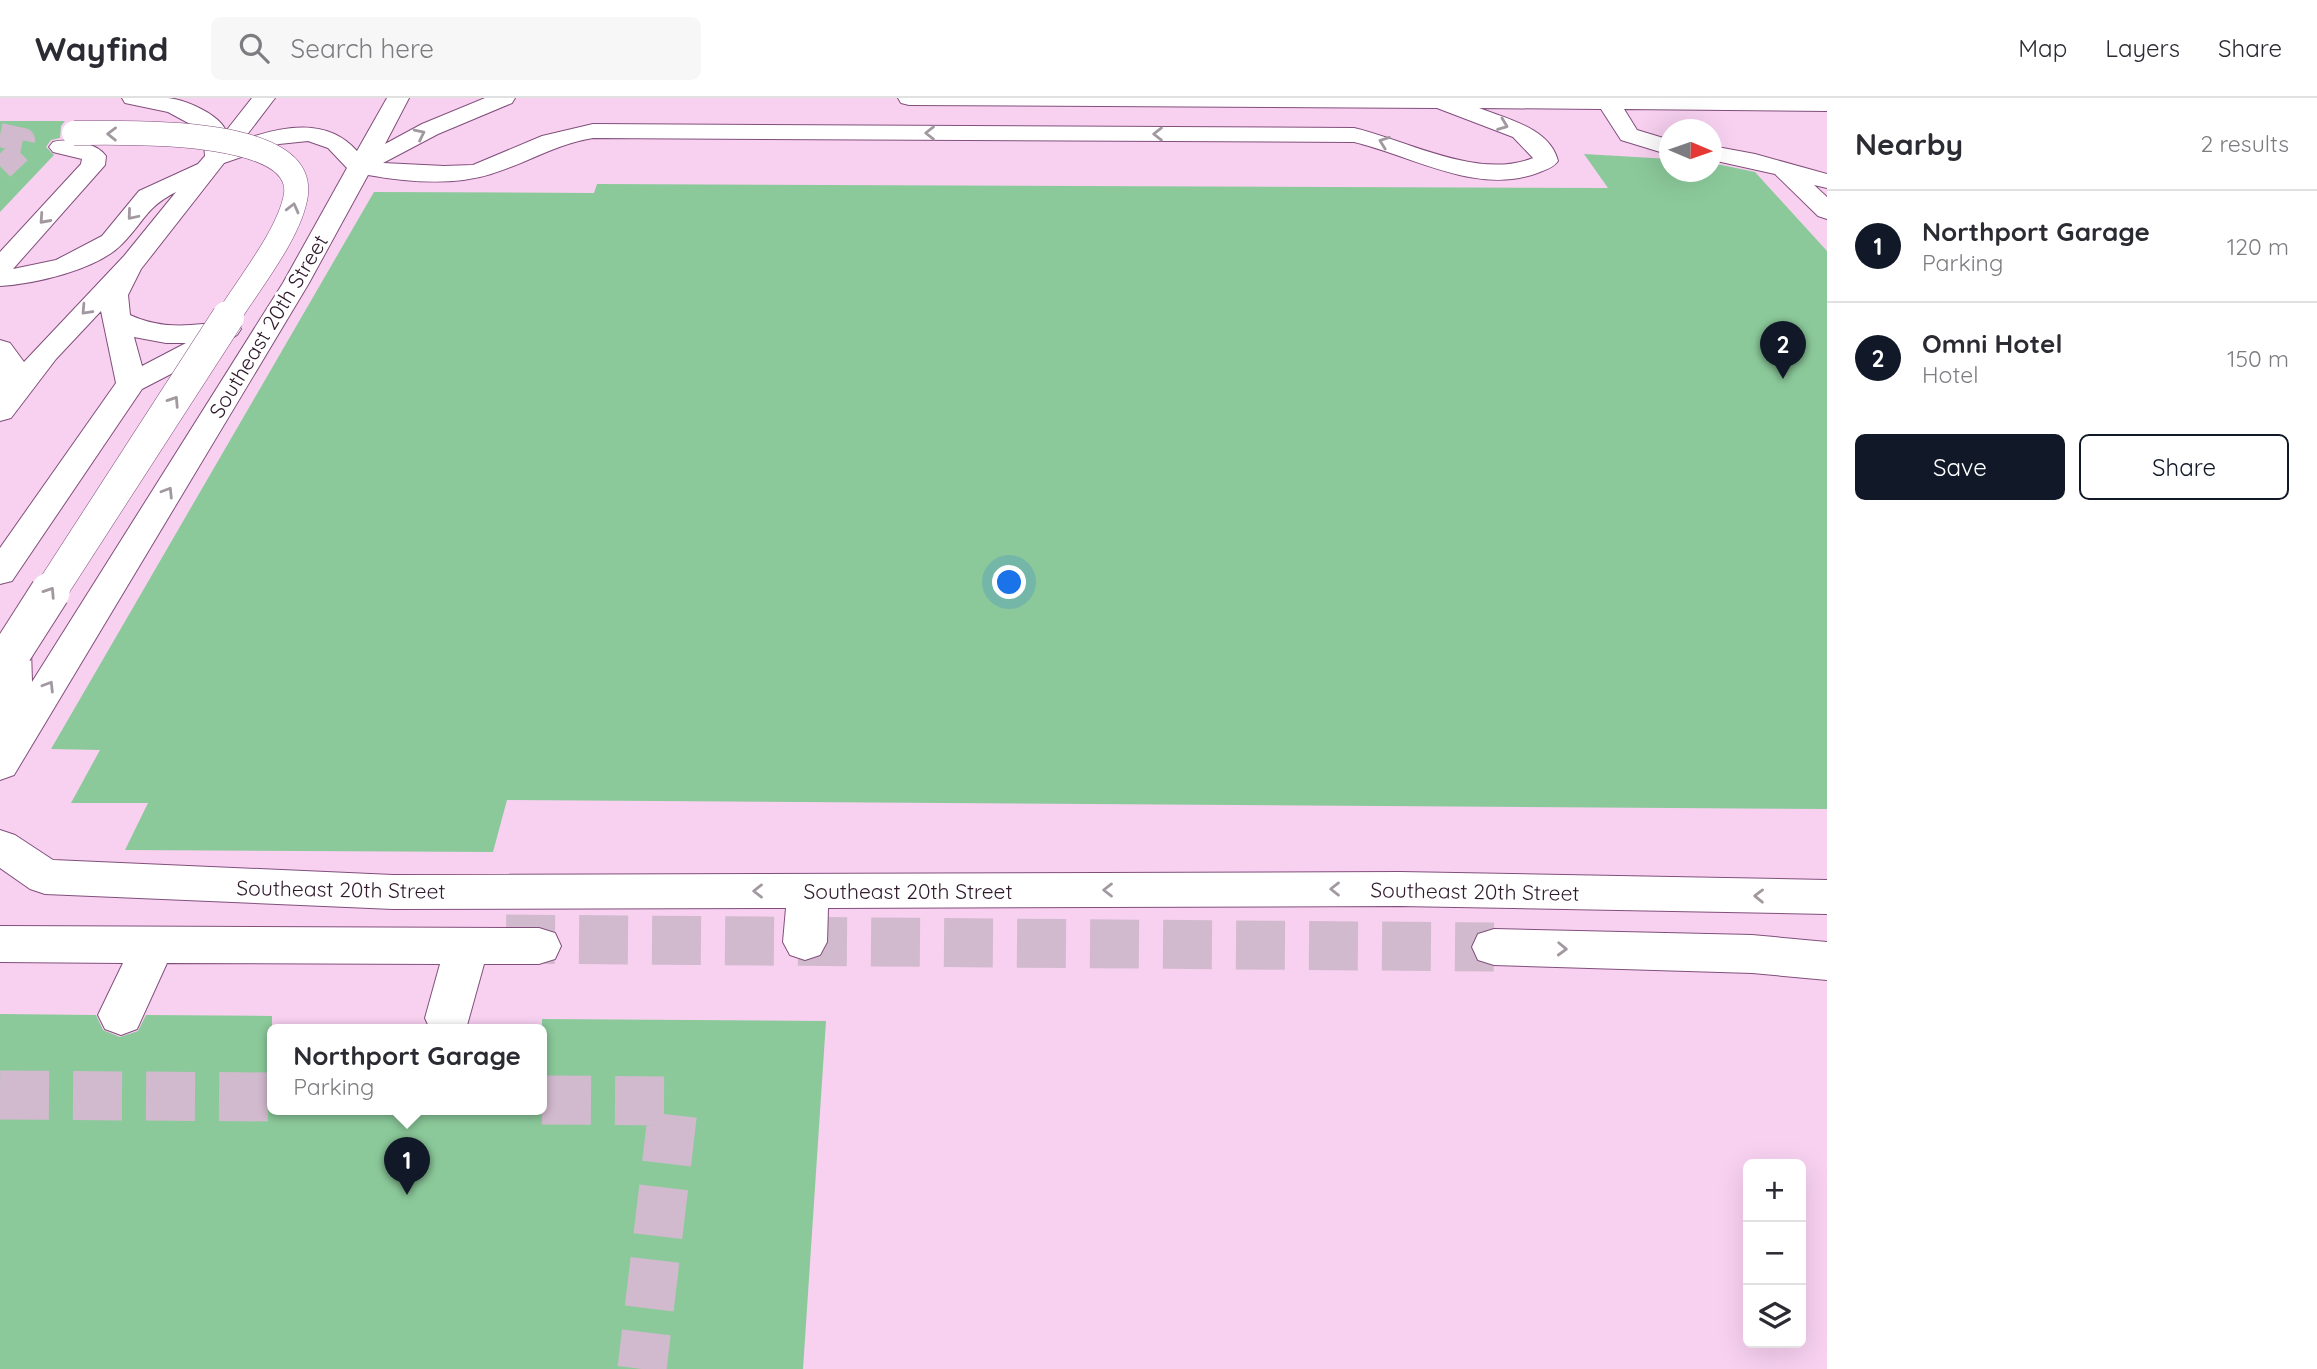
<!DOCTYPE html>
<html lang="en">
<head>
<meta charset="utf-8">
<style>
	body { margin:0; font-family:Quicksand,sans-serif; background:#f7f7f7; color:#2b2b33 }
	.controls { position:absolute; right:21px; bottom:21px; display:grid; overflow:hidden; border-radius:10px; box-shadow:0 7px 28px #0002 }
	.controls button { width:63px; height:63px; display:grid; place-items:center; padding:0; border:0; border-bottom:2px solid #e1e1e2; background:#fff; color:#2b2b33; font:35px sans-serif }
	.compass { position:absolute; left:1659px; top:21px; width:63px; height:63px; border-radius:50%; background:#fff; box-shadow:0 7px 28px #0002; rotate:92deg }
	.you { position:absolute; left:1010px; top:485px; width:24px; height:24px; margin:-18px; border:5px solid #fff; border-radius:50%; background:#1a73e8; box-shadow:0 0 0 10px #1a73e833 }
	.badge { display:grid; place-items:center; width:46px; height:46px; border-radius:50%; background:#111827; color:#fff; font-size:23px; font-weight:700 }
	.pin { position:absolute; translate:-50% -58px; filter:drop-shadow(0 2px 4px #0008) }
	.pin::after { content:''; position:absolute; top:37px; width:24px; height:21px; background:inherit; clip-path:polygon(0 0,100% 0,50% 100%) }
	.popup { position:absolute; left:267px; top:926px; width:280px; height:91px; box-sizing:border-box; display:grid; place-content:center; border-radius:10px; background:#fff; filter:drop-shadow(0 2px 5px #0005); font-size:23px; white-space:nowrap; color:#7c7c81 }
	.popup b { font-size:26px; color:#2b2b33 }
	.popup::after { content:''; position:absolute; left:50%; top:100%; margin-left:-14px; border:14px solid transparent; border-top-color:#fff }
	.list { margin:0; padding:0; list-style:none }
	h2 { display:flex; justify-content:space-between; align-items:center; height:91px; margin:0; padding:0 28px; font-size:30px }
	h2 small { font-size:23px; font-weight:400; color:#7c7c81 }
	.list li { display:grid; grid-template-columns:46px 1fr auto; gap:21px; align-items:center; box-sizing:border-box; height:112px; padding:0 28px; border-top:2px solid #e1e1e2 }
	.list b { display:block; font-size:26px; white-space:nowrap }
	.list p { margin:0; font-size:23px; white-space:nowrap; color:#7c7c81 }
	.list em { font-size:23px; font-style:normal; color:#7c7c81 }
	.actions { display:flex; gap:14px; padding:21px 28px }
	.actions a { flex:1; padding:16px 0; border:2px solid #111827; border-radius:10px; text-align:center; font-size:24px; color:#111827 }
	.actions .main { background:#111827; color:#fff }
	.icon { flex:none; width:38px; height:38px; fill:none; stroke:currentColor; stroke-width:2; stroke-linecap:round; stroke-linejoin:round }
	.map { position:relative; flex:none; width:1827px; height:1271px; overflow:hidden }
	header { display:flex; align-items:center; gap:42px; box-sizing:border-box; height:98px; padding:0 35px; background:#fff; border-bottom:2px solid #e1e1e2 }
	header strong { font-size:33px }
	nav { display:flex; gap:38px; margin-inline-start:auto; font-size:24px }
	.search { width:490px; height:63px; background:#f7f7f7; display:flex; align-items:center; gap:18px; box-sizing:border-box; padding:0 24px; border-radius:10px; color:#7c7c81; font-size:26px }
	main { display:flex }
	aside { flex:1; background:#fff }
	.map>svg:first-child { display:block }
	.built { fill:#f8d1f1; fill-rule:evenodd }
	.building { fill:#8bc99a }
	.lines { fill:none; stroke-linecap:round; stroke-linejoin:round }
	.minor-tunnel-far1 { stroke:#d2bace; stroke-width:24; stroke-dasharray:24 12; stroke-linecap:butt }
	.minor-tunnel { stroke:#d2bace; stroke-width:49; stroke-dasharray:49 24; stroke-linecap:butt }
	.minor-casing { stroke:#814f7b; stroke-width:2 }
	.minor { fill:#fff; fill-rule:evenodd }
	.minor-bridge-far2-casing { stroke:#814f7b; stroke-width:25; stroke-linecap:butt }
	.minor-bridge-far1-casing { stroke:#814f7b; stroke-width:33; stroke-linecap:butt }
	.minor-bridge-casing { stroke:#814f7b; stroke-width:41; stroke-linecap:butt }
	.minor-bridge-far2 { stroke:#fff; stroke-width:24 }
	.minor-bridge-far1 { stroke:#fff; stroke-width:32 }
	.minor-bridge { stroke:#fff; stroke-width:39 }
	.oneway { stroke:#a298a0 }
	.labels { text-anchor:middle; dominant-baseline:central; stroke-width:6; stroke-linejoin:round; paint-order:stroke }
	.street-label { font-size:21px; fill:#301b2d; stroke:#fff }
</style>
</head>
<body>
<header>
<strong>Wayfind</strong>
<div class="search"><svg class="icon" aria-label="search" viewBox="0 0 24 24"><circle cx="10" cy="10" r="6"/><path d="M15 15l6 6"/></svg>Search here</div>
<nav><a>Map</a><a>Layers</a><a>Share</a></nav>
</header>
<main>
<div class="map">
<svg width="1827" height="1271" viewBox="0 0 1827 1271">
	<rect width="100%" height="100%" fill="#fae2f6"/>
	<path class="built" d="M 0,0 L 1827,0 L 1827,1271 L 0,1271 ZM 1670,32 L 1712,32 L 1712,74 L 1670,74 ZM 272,931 L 542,931 L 542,1011 L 272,1011 ZM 1748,1066 L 1801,1066 L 1801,1245 L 1748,1245 Z"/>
	<path class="building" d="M 0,23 L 65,23 L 61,28 L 60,40 L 51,42 L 46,49 L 54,57 L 0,114 Z
		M 1584,56 L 1670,61 L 1670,74 L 1712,74 L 1712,65 L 1755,74 L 1827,153 L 1827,711 L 507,702 L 493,754 L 125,752 L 148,705 L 71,705 L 100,652 L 51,651 L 374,94 L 594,95 L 597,86 L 1608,90 Z
		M 0,916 L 96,917 L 103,932 L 120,939 L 138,933 L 146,917 L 272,918 L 272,1011 L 542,1011 L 542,921 L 826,923 L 803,1271 L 0,1271 Z"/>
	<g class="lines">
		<path class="minor-tunnel-far1" d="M 0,37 L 23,42 L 21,52 L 0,72"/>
		<path class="minor-tunnel" d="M 506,841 L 1494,849
			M 0,997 L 272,999
			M 542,1002 L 674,1003 L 642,1271"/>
		<g class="minor-casing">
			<path id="minor" d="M 122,0 C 137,0 153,0 168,0 C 186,2 219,16 226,33 L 252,0 L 275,0 L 243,42 C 282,28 327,19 357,53 L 387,0 L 409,0 L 385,46 L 422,26 L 485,0 L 515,0 L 512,5 L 438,36 L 383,65 L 444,68 L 473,67 L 542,38 L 593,26 L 1354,30 C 1409,43 1478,82 1533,60 L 1513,39 L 1437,10 L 909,7 L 901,5 L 898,0 L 1827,0 L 1827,13 L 1624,11 L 1637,32 L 1670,42 L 1670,57 L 1621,42 L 1601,11 L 1479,10 C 1507,21 1550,30 1558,63 C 1553,70 1547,71 1540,74 C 1479,99 1413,58 1354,44 L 593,40 C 556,46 527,65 491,76 C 453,88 407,84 368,77 L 309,185 L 14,677 L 0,682 L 0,543 L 13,539 L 26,543 L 31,552 L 32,584 L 283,185 L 347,70 L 328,50 L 308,43 L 279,46 L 224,65 L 141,171 L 128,197 L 130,217 C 154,228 176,229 203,226 C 215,225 225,222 237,225 L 241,231 L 237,237 L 196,263 L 142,291 L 12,483 L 0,486 L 0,450 L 116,285 L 101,213 L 56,261 L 11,320 L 0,323 L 0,242 L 10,245 L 24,264 L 124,158 L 176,94 C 146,109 144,124 122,146 C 97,172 34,186 0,188 L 0,154 L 81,66 L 82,61 L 53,54 L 49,49 L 53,44 C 68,40 96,44 106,58 L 105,67 L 13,171 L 56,162 L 102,138 L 139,93 L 198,66 L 205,58 L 203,33 L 168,14 L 125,5 ZM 134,239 L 166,245 L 186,245 L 142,268 Z
				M 1712,48 L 1755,56 L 1827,76 L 1827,90 L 1814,87 L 1827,99 L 1827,121 L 1818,118 L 1775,76 L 1712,62 Z
				M 0,732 L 15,737 L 53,762 L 393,777 L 1400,774 L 1827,782 L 1827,816 L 1400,808 L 828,810 L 827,844 L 820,857 L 805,862 L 790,857 L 783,844 L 786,810 L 393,811 L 45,796 L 30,791 L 0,770 Z
				M 0,828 L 539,830 L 555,835 L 561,848 L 555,861 L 539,866 L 484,866 L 466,931 L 430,931 L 425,920 L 440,866 L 167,865 L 137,931 L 121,937 L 105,931 L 98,917 L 123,865 L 0,864 Z
				M 1494,831 L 1752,837 L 1827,844 L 1827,882 L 1752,875 L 1494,867 L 1478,862 L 1472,849 L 1478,836 Z"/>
		</g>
		<use href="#minor" class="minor"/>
		<g class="minor-bridge-far2-casing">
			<path id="minor-bridge-far2" d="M 74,35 C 117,35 304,27 296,96 C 291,134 248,187 227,221"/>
		</g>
		<g class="minor-bridge-far1-casing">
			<path id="minor-bridge-far1" d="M 49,496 L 228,219"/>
		</g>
		<g class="minor-bridge-casing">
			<path id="minor-bridge" d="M 13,552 L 50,494"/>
		</g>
		<use href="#minor-bridge-far2" class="minor-bridge-far2"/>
		<use href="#minor-bridge-far1" class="minor-bridge-far1"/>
		<use href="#minor-bridge" class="minor-bridge"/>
	</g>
	<defs><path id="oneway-chevron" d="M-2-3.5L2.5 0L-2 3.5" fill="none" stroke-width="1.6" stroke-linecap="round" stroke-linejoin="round" transform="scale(1.75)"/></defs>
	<g class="oneway">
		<use href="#oneway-chevron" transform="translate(1503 27) rotate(21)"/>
		<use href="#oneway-chevron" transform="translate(930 35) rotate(-180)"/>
		<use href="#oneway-chevron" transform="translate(112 36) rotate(-179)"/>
		<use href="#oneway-chevron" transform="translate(420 36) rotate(-26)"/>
		<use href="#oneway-chevron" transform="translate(1158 36) rotate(-180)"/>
		<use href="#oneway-chevron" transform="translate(1384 44) rotate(-160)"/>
		<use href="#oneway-chevron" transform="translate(293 110) rotate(-76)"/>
		<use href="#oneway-chevron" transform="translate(132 117) rotate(130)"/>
		<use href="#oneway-chevron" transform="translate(44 121) rotate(132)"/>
		<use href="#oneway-chevron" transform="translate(86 212) rotate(133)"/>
		<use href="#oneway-chevron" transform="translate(174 303) rotate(-57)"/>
		<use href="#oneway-chevron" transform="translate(168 394) rotate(-58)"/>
		<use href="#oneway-chevron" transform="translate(50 494) rotate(-57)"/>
		<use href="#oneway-chevron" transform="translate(49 588) rotate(-58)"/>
		<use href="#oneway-chevron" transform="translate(1335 791) rotate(180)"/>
		<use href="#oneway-chevron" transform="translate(1108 792) rotate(180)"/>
		<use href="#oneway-chevron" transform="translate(758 793) rotate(180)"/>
		<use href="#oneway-chevron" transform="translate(1759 798) rotate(-179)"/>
		<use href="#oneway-chevron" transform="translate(1562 851) rotate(2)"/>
	</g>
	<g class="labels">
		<g class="street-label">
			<text transform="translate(268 228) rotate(-59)">Southeast 20th Street</text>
			<text transform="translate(341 791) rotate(1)">Southeast 20th Street</text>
			<text x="908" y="793">Southeast 20th Street</text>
			<text transform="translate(1475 793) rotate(1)">Southeast 20th Street</text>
		</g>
	</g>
</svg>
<div class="controls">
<button>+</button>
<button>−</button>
<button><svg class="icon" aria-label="layers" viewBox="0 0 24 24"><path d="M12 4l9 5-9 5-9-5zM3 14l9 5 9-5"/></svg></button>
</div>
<svg class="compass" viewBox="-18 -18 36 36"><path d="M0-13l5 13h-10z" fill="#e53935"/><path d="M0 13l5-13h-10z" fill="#7c7c81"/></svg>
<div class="you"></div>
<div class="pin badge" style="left:407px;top:1097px">1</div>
<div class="popup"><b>Northport Garage</b>Parking</div>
<div class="pin badge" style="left:1783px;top:281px">2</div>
</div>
<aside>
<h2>Nearby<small>2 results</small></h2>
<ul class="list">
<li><span class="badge">1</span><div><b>Northport Garage</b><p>Parking</p></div><em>120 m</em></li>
<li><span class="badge">2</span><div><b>Omni Hotel</b><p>Hotel</p></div><em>150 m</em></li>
</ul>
<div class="actions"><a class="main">Save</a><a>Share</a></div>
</aside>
</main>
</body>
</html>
